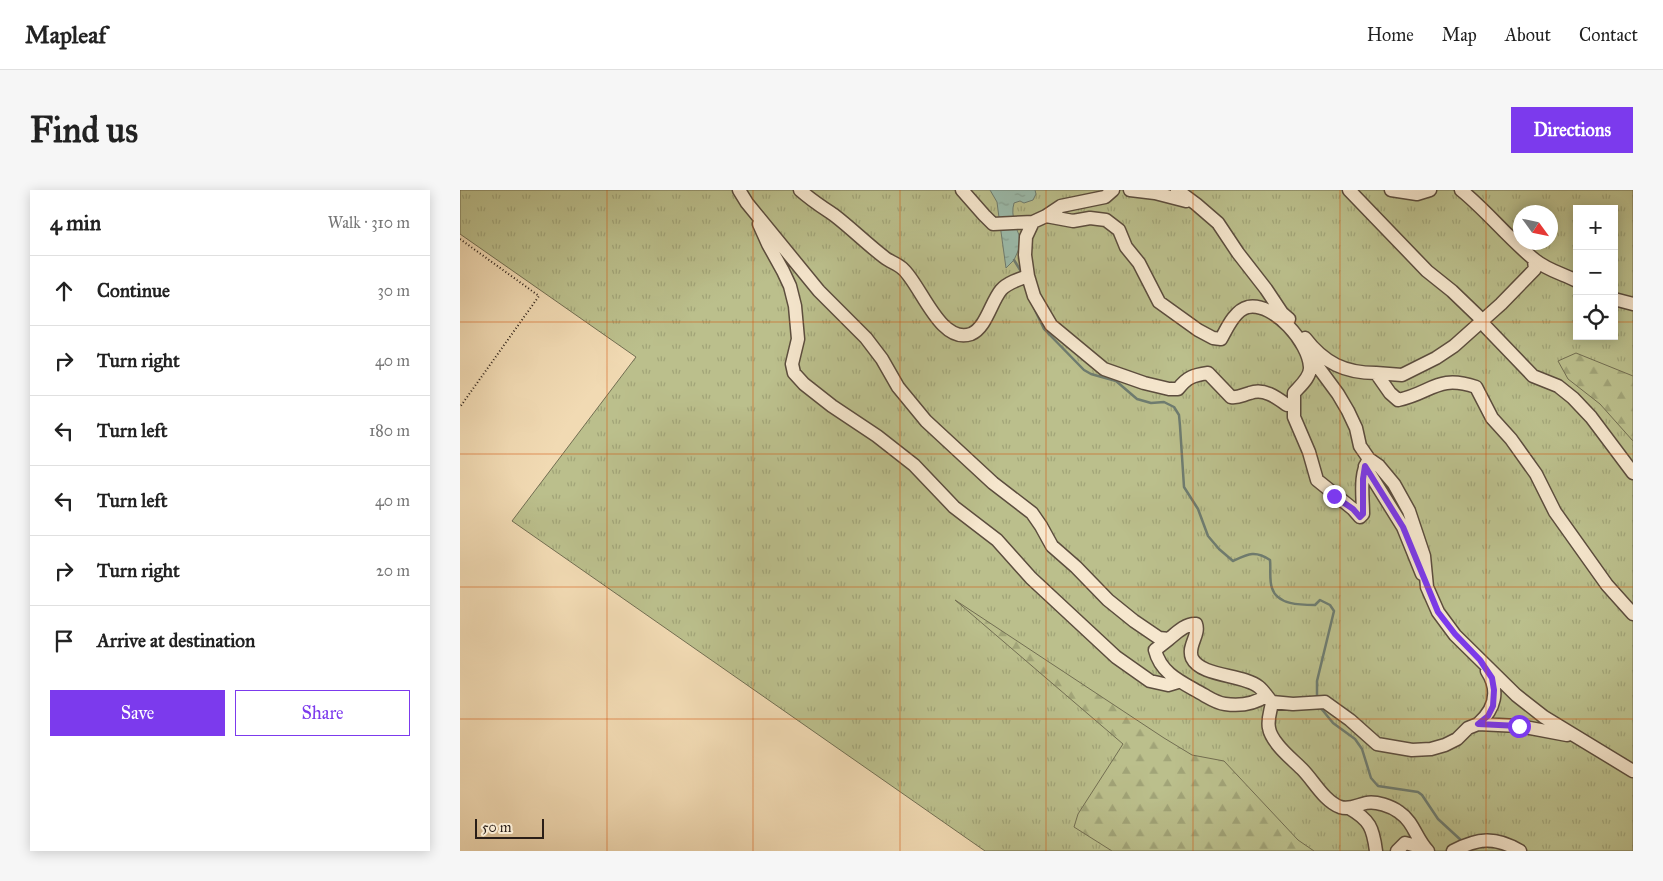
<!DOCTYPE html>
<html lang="en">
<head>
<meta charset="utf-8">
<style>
	body { margin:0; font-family:"IM FELL Great Primer",serif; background:#f6f6f6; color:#222 }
	.controls { position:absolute; right:15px; top:15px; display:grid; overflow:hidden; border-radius:0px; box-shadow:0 2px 12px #0003 }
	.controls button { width:45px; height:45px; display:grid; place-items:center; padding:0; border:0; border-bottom:1px solid #e0e0e0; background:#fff; color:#222; font:25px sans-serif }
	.compass { position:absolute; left:1053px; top:15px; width:45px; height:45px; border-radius:50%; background:#fff; box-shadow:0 2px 12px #0003; rotate:123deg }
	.scale { position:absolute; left:15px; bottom:12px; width:69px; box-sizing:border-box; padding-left:5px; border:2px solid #2a1e17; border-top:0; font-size:14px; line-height:18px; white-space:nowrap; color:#2a1e17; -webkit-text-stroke:4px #f6e7ce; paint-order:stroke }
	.stop { position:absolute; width:15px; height:15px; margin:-11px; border:4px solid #7c3aed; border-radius:50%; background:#fff }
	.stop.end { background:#7c3aed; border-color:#fff; box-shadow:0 1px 5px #0008 }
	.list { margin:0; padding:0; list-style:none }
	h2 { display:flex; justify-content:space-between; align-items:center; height:65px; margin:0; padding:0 20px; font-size:21px }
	h2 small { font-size:16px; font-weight:400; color:#767676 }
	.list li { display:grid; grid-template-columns:32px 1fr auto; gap:15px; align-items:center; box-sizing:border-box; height:70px; padding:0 20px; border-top:1px solid #e0e0e0 }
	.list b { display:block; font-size:19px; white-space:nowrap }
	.list em { font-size:16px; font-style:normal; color:#767676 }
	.actions { display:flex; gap:10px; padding:15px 20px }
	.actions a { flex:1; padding:11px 0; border:1px solid #7c3aed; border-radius:0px; text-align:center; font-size:18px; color:#7c3aed }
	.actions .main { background:#7c3aed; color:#fff }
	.icon { flex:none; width:28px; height:28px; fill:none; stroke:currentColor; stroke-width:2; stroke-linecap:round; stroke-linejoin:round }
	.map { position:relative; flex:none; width:1173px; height:661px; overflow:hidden; border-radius:0px }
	header { display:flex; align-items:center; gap:30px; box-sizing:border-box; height:70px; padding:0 25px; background:#fff; border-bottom:1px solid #e0e0e0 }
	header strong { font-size:24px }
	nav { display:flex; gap:28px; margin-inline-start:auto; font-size:18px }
	.intro { display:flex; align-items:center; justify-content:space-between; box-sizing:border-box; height:120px; padding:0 30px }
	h1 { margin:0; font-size:35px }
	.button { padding:12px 22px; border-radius:0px; background:#7c3aed; color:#fff; font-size:18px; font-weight:700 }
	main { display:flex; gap:30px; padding:0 30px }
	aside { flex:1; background:#fff; border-radius:0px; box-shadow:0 2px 12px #0003 }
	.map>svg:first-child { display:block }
	.grass { fill:url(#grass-tufts); stroke:#726e52; fill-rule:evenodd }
	.forest { fill:url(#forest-firs); stroke:#726e52 }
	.water { fill:url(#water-ripples); stroke:#6e7c70 }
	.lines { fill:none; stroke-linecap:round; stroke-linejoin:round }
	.stream { stroke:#6e7c70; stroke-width:2.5 }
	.minor-casing { stroke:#5c4d3e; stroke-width:15 }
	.path { stroke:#2a1e17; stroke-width:2; stroke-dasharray:1 2.5; stroke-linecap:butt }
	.minor { stroke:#f6e7ce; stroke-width:12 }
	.route { stroke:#7c3aed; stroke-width:6 }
	.grid { fill:none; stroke:#d5530d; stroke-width:1; stroke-opacity:0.55 }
</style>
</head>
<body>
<header>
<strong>Mapleaf</strong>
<nav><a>Home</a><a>Map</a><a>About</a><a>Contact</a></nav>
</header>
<div class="intro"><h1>Find us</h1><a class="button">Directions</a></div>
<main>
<aside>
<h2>4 min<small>Walk · 310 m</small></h2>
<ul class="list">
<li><svg class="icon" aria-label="ahead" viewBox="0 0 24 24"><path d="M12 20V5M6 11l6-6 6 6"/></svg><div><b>Continue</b></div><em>30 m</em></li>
<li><svg class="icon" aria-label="right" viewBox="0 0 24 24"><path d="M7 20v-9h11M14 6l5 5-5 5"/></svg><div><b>Turn right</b></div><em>40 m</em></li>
<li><svg class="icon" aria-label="left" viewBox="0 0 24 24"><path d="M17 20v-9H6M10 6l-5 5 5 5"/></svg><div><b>Turn left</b></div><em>180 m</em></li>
<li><svg class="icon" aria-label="left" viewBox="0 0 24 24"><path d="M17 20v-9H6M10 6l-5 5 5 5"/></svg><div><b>Turn left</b></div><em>40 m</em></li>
<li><svg class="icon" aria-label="right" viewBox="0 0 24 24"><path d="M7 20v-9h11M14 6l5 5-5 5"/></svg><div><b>Turn right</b></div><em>20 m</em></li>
<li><svg class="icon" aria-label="arrive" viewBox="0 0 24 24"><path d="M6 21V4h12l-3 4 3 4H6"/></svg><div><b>Arrive at destination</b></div></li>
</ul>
<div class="actions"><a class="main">Save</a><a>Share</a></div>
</aside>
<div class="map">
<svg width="1173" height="661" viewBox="0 0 1173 661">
	<defs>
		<pattern id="grass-tufts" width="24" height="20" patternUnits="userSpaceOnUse" patternTransform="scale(1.25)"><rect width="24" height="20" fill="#bbbf8c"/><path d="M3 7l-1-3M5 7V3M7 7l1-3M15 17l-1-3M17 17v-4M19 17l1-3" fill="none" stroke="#a1a478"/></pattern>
		<pattern id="forest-firs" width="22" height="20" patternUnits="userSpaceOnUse" patternTransform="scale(1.25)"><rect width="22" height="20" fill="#bbbf8c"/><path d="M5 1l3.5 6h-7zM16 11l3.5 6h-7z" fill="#a1a478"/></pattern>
		<pattern id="water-ripples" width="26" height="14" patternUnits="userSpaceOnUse" patternTransform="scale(1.25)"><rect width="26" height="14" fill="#9bbbab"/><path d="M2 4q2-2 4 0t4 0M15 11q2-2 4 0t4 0" fill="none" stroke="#86a092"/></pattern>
	</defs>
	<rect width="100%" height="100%" fill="#f1dab3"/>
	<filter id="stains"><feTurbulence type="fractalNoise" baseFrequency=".004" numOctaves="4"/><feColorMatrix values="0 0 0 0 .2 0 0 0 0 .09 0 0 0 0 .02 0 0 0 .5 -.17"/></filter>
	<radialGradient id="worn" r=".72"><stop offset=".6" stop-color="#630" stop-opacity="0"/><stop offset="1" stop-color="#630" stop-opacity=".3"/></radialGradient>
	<path class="grass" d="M 0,0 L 1173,0 L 1173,661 L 525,661 L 52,331 L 176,167 L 0,44 ZM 1117,19 L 1154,19 L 1154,146 L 1117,146 ZM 1060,22 L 1090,22 L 1090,52 L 1060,52 Z"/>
	<path class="forest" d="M 1116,163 L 1173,186 L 1173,251 L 1140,214 L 1108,189 L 1098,171 Z
		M 495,410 L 704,548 L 732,565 L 764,571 L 838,650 L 854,661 L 652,661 L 614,637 L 618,624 L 663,554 Z"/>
	<path class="water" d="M 530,0 L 575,0 L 576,4 L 573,10 L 564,13 L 560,11 L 554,13 C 550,26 557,40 562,52 L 554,70 L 546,78 L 538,20 L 537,12 Z"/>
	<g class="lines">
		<path class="stream" d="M 554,70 L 562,83
			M 574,118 L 584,139 L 624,180 L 631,184 L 656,191 L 677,209 L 691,213 L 704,212 L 714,217 L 719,225 L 720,236 L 724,297 L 738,319 L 748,346 L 759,359 L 773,371 C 788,364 795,360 810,370 C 811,378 809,390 812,398 C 817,415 841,415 855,415 L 860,410 L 870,415 L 874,421 L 857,491 L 857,509
			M 860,517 L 873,533 L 895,549 L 902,559 L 911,588 L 918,596 L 958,602 L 962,605 L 978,629 L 1003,652"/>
		<g class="minor-casing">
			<path id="minor" d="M 279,0 L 287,13 L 359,101 L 406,148 L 422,169 L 438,197 L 466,231 L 533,293 L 572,323 L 581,336 L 592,356 L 616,377 L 648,410 L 674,431 L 699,448 L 709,449 C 716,443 726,433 736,434 C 740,445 727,456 732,468 C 741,487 783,484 799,497 C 804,501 808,508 812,512 L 833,514 L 865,512 L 890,530 L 917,554 L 952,560 L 971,559 L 985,555 L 997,549 L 1008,538 L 1018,534 L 1059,536 L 1107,545
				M 340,0 C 351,10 362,17 374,25 C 391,38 407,54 424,67 C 430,72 438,74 443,79 C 461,95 480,155 511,144 C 526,138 531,112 541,100 C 547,93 559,89 568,86
				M 502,0 L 524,25 L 533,34 L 573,32 L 586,26 L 613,31 L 630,28 L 646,30 L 659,40 L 666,57 L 679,73 L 699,112 L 738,140 L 753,148 L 761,149 C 767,138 775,120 788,117 C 814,112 849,153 850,177 C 851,187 840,196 834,203 L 834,227 L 849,262 L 857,290 L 893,319 L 900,327 L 903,324 C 903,307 899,284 909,269 L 919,276 L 934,294 L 949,321 L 964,366 L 967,397 L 978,422 L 995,445 L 1056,505 L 1084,527 L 1173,581
				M 670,0 L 695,3 L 726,11
				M 717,0 L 736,14 L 758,33 L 778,63 L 806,99 L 822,123 L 829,129
				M 889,0 L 967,81 L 992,101 L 1018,126 L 1026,137 L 1073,186 L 1098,196 L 1113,208 L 1131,227 L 1173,283
				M 931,0 L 957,4 L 970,0
				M 1001,0 C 1027,21 1048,48 1075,70 C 1087,80 1103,84 1117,91
				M 586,26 L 601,16 L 645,7 L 653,0
				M 573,32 L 566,47 L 565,65 L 568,86 L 574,106 L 591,135 L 644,179 L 684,193 L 709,199 L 718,199 C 727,187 734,185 748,183 L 771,207 C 779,208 782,205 790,203 C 804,198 816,207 827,215 L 834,213
				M 299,34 L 308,54 L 323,81 L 330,96 L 335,116 L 338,149 L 332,174 L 334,183 L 344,194 L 372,216 L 417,246 L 454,275 L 494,317 L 537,350 L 571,388 L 656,467 L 690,491 L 708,495 L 718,492
				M 1154,109 L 1173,114
				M 845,148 C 864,173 885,183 916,183 L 930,203 L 938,210 C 972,203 977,184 1016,197 L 1032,228 L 1051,249 L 1076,284 L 1095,322 L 1147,395 L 1173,424
				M 850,166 L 878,204 L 888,221 L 896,238 L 900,256 L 909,269
				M 916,183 L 942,185 L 976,168 L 994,156 L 1041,114 L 1075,79 L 1074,70
				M 905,276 L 943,337 L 962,384
				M 709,449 L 695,460 C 701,485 724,493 744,505 C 751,509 757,513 765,514 C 779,516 794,514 806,506
				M 812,512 C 811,521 807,529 809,538 C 810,545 814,550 818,555 C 825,564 834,571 842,579 C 854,591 864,611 880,617 C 890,620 897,615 906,613 C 916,611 931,616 939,622 C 954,632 956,649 968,661
				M 1018,534 C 1035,519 1040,501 1027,481
				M 889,618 C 910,630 913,638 916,661
				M 937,661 L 945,653 L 965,658
				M 993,661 C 1018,648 1035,646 1060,661"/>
		</g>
		<path class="path" d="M 0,49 L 79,106 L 0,217"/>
		<use href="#minor" class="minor"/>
	</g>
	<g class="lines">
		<path class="route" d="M 874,306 L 893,319 L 900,327 L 903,324 L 903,289 L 905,276 L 943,337 L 978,422 L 995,444 L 1020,470 L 1032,488 L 1034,500 L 1033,516 L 1028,526 L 1018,534 L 1059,536"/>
	</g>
	<path class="grid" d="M 147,0 L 147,661M 293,0 L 293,661M 440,0 L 440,661M 586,0 L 586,661M 733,0 L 733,661M 880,0 L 880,661M 1026,0 L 1026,661M 0,132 L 1117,132M 1154,132 L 1173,132M 0,264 L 1173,264M 0,397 L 1173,397M 0,529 L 1173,529"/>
	<rect width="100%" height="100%" filter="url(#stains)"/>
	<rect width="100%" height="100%" fill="url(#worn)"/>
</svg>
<div class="controls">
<button>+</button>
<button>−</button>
<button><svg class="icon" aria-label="locate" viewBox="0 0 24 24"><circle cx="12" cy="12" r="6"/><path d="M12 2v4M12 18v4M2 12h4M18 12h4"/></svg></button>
</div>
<svg class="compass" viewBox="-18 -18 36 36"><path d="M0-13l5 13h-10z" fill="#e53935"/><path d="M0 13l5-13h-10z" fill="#767676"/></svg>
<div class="scale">50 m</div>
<div class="stop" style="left:1059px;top:536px"></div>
<div class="stop end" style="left:874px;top:306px"></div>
</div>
</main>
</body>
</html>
